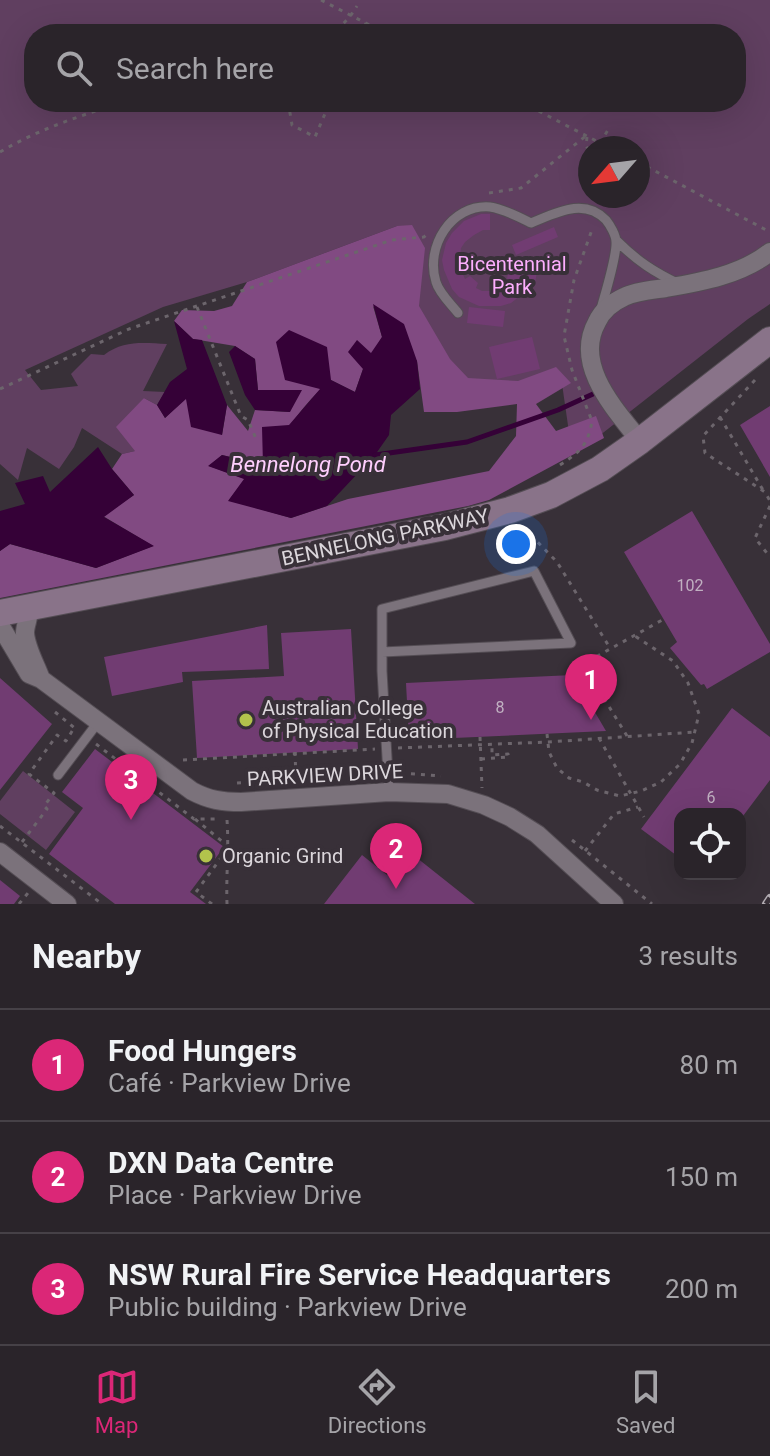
<!DOCTYPE html>
<html lang="en">
<head>
<meta charset="utf-8">
<style>
	body { margin:0; font-family:Roboto,sans-serif; background:#322c32; color:#f1f3f6 }
	.controls { position:absolute; right:24px; bottom:24px; display:grid; overflow:hidden; border-radius:16px; box-shadow:0 8px 32px #0002 }
	.controls button { width:72px; height:72px; display:grid; place-items:center; padding:0; border:0; border-bottom:2px solid #464147; background:#2a242a; color:#f1f3f6; font:40px sans-serif }
	.compass { position:absolute; left:578px; top:136px; width:72px; height:72px; border-radius:50%; background:#2a242a; box-shadow:0 8px 32px #0002; rotate:242deg }
	.you { position:absolute; left:516px; top:544px; width:28px; height:28px; margin:-20px; border:6px solid #fff; border-radius:50%; background:#1a73e8; box-shadow:0 0 0 12px #1a73e833 }
	.badge { display:grid; place-items:center; width:52px; height:52px; border-radius:50%; background:#db2777; color:#fff; font-size:26px; font-weight:700 }
	.pin { position:absolute; translate:-50% -66px; filter:drop-shadow(0 2px 4px #0008) }
	.pin::after { content:''; position:absolute; top:42px; width:28px; height:24px; background:inherit; clip-path:polygon(0 0,100% 0,50% 100%) }
	.list { margin:0; padding:0; list-style:none }
	h2 { display:flex; justify-content:space-between; align-items:center; height:104px; margin:0; padding:0 32px; font-size:34px }
	h2 small { font-size:26px; font-weight:400; color:#a5a4a8 }
	.list li { display:grid; grid-template-columns:52px 1fr auto; gap:24px; align-items:center; box-sizing:border-box; height:112px; padding:0 32px; border-top:2px solid #464147 }
	.list b { display:block; font-size:30px; white-space:nowrap }
	.list p { margin:0; font-size:26px; white-space:nowrap; color:#a5a4a8 }
	.list em { font-size:26px; font-style:normal; color:#a5a4a8 }
	.icon { flex:none; width:44px; height:44px; fill:none; stroke:currentColor; stroke-width:2; stroke-linecap:round; stroke-linejoin:round }
	.map { position:relative; flex:none; width:770px; height:904px; overflow:hidden }
	.search { position:absolute; background:#2a242a; box-shadow:0 8px 32px #0002; left:24px; right:24px; top:24px; height:88px; display:flex; align-items:center; gap:20px; box-sizing:border-box; padding:0 28px; border-radius:32px; color:#a5a4a8; font-size:30px }
	.sheet { height:440px; background:#2a242a }
	nav { display:flex; justify-content:space-around; align-items:center; box-sizing:border-box; height:112px; border-top:2px solid #464147; background:#2a242a; font-size:22px; color:#a5a4a8 }
	nav a { display:grid; justify-items:center; gap:4px }
	nav .on { color:#db2777 }
	.map>svg:first-child { display:block }
	.green { fill:#603f60; fill-rule:evenodd }
	.forest { fill:#814a82; fill-rule:evenodd }
	.water { fill:#350137 }
	.lines { fill:none; stroke-linecap:round; stroke-linejoin:round }
	.stream { stroke:#350137; stroke-width:5 }
	.building { fill:#713c72 }
	.lane-casing { stroke:#544d54; stroke-width:11 }
	.street-casing { stroke:#544d54; stroke-width:20 }
	.secondary-casing { stroke:#544d54; stroke-width:28 }
	.path { stroke:#6c656c; stroke-width:3; stroke-dasharray:4 6; stroke-linecap:butt }
	.lane { stroke:#7b727b; stroke-width:9 }
	.street { stroke:#7b727b; stroke-width:18 }
	.secondary { stroke:#897389; stroke-width:26 }
	.rail-casing { stroke:#b2acb2; stroke-width:8 }
	.rail { stroke:#383038; stroke-width:5; stroke-dasharray:15; stroke-linecap:butt }
	.poi-dot { fill:#b2c34c; stroke:#383038; stroke-width:3 }
	.labels { text-anchor:middle; dominant-baseline:central; stroke-width:8; stroke-linejoin:round; paint-order:stroke }
	.number-label { font-size:16px; fill:#c0b0c1 }
	.park-label { font-size:20px; fill:#fdaefe; stroke:#383038 }
	.street-label { font-size:20px; fill:#dbd6db; stroke:#383038 }
	.poi-label { font-size:20px; fill:#dbd6db; stroke:#383038; text-anchor:start }
	.water-label { font-size:22px; font-style:italic; fill:#ffcffe; stroke:#383038 }
</style>
</head>
<body>
<div class="map">
<svg width="770" height="904" viewBox="0 0 770 904">
	<rect width="100%" height="100%" fill="#383038"/>
	<path class="green" d="M 0,0 L 770,0 L 770,304 L 748,319 L 599,436 L 572,453 L 561,377 L 428,411 L 397,226 L 247,282 L 163,307 L 25,370 L 41,390 L 78,386 L 71,374 L 91,354 L 104,355 C 124,340 143,343 167,344 L 143,391 L 165,392 L 157,405 L 144,398 L 135,451 L 122,454 L 82,428 L 74,447 L 59,469 L 27,448 L 18,480 L 0,464 ZM 34,34 L 736,34 L 736,102 L 34,102 ZM 590,148 L 638,148 L 638,196 L 590,196 Z
		M 23,771 L 75,812 L 46,850 L 0,814 L 0,801 Z"/>
	<path class="forest" d="M 412,225 L 425,248 L 419,306 L 450,359 L 468,378 L 518,381 L 556,367 L 571,383 L 536,404 L 556,431 L 596,416 L 604,438 L 489,500 L 468,506 L 0,598 L 0,551 L 10,544 L 96,568 L 153,546 L 103,516 L 134,495 L 112,469 L 122,454 L 135,451 L 116,427 L 144,398 L 157,405 L 165,418 L 186,398 L 222,435 L 227,405 L 248,431 L 255,410 L 290,412 L 258,390 L 255,359 L 235,346 L 193,339 L 174,321 L 182,310 L 214,311 L 232,306 L 247,282 L 397,226 ZM 373,306 L 417,361 L 424,412 L 457,412 L 517,404 L 516,436 L 489,471 L 348,499 L 291,518 L 229,500 L 245,479 L 209,466 L 222,455 L 264,465 C 283,435 303,403 331,380 L 355,392 L 363,369 L 382,337 Z"/>
	<path class="water" d="M 373,304 L 404,324 L 417,361 L 420,389 L 391,415 L 389,435 L 375,455 L 327,506 L 291,518 L 228,501 L 244,479 L 208,466 L 222,455 L 263,465 L 262,427 L 289,425 L 320,389 L 285,380 L 276,342 L 289,330 L 327,347 L 331,380 L 355,392 L 363,369 L 348,352 L 357,340 L 371,353 L 382,337 Z
		M 174,321 L 193,339 L 202,340 L 227,405 L 222,435 L 191,427 L 186,399 L 165,418 L 157,405 L 170,382 L 187,369 Z
		M 235,346 L 255,359 L 258,390 L 302,390 L 290,412 L 255,410 L 245,395 L 229,352 Z
		M 98,447 L 112,469 L 134,495 L 104,517 L 154,546 L 96,568 L 10,544 L 0,551 L 0,511 L 25,504 L 15,483 L 43,476 L 50,492 Z"/>
	<g class="lines">
		<path class="stream" d="M 375,455 L 467,442 L 558,410 L 593,394"/>
	</g>
	<path class="building" d="M 481,214 L 490,214 L 490,230 L 483,230 L 474,235 L 465,242 L 461,248 L 459,266 L 465,279 L 470,276 L 478,283 L 476,288 L 482,291 L 490,291 L 490,286 L 501,282 L 503,288 L 510,283 L 520,296 L 511,303 L 501,306 L 479,306 L 459,297 L 452,289 L 444,270 L 442,260 L 446,243 L 452,233 L 464,221 Z
		M 554,227 L 558,237 L 516,255 L 512,245 Z
		M 511,256 L 539,261 L 535,283 L 507,279 Z
		M 469,307 L 505,311 L 503,327 L 467,323 Z
		M 532,337 L 540,369 L 497,379 L 489,347 Z
		M 770,406 L 770,477 L 740,425 Z
		M 692,511 L 770,644 L 770,652 L 707,689 L 704,684 L 701,685 L 670,648 L 677,642 L 624,552 Z
		M 267,625 L 269,669 L 182,672 L 183,682 L 112,696 L 104,657 Z
		M 351,629 L 358,749 L 197,758 L 192,681 L 284,676 L 281,633 Z
		M 573,675 L 606,731 L 409,740 L 406,683 Z
		M 0,678 L 52,724 L 0,790 Z
		M 732,708 L 770,737 L 770,780 L 740,820 L 740,814 L 680,814 L 680,858 L 641,829 Z
		M 95,749 L 224,847 L 190,892 L 206,904 L 115,904 L 49,854 L 83,808 L 62,792 Z
		M 407,850 L 475,904 L 324,904 L 362,855 L 387,875 Z
		M 0,880 L 20,896 L 14,904 L 0,904 Z"/>
	<g class="lines">
		<g class="lane-casing">
			<path id="lane" d="M 617,241 C 637,261 654,272 679,284
				M 458,313 C 451,304 439,293 436,282 C 425,247 451,204 490,207 C 504,209 519,217 531,223 C 556,213 584,197 606,220 C 610,225 616,235 616,242 C 617,256 605,294 601,309
				M 382,652 L 571,643 L 534,571 L 382,609 L 382,671 L 389,792
				M 58,775 L 99,721"/>
		</g>
		<g class="street-casing">
			<path id="street" d="M 640,441 C 615,409 573,365 597,322 C 602,311 613,302 624,297 C 636,291 652,290 666,288 C 701,282 741,275 770,252
				M 29,607 C 30,617 25,624 25,633 C 26,648 36,665 41,679
				M 0,625 L 29,674 L 41,679 L 192,791 C 209,800 222,802 241,802 L 389,792 L 448,794 L 484,805 L 510,817 L 537,834 L 614,904
				M 0,852 L 67,904"/>
		</g>
		<g class="secondary-casing">
			<path id="secondary" d="M 0,613 L 445,527 L 510,510 L 551,495 L 600,469 L 640,441 L 770,340"/>
		</g>
		<path class="path" d="M 321,0 L 387,34
			M 327,34 C 340,29 349,19 357,6
			M 361,34 L 366,23
			M 290,102 L 289,107 L 292,125 L 315,137 L 330,102
			M 521,102 L 610,148
			M 587,137 L 586,146 L 590,152
			M 600,143 L 608,130
			M 0,152 C 39,129 80,116 123,102
			M 638,162 L 770,232
			M 489,193 L 521,188 L 587,135
			M 197,307 L 241,416 L 248,420 L 257,441
			M 755,380 L 703,436 L 705,453 L 765,492 L 770,501
			M 0,389 L 129,329 L 392,240 L 424,237 L 426,235
			M 720,417 L 763,490
			M 560,465 C 581,451 588,445 592,421 L 572,370 L 564,336 L 574,280 L 593,227
			M 770,506 L 755,538 L 770,557
			M 524,528 L 557,562 L 610,648
			M 55,712 L 77,730
			M 547,734 L 549,752 L 557,768 L 569,778 L 583,782 L 597,790 L 620,796 L 641,791 L 661,782 L 680,764 L 692,743 L 699,714 L 688,683 L 673,661 L 635,636
			M 627,736 L 583,664 L 664,619
			M 480,737 L 482,788
			M 599,738 L 644,817
			M 96,744 L 194,819 L 219,819
			M 398,748 L 548,742 L 695,732
			M 295,752 L 296,779
			M 481,759 L 509,757 L 508,754 L 492,755 L 492,744
			M 183,760 L 375,749
			M 401,773 L 441,776
			M 237,783 L 377,774
			M 195,819 L 229,847
			M 0,826 L 102,904
			M 572,840 L 652,904
			M 22,842 L 47,809 L 44,806 L 54,793 L 29,774 L 57,735 L 66,741 L 74,728
			M 585,851 L 614,814 L 638,807
			M 19,904 L 28,893
			M 212,904 L 196,892 L 229,847
			M 227,904 C 226,876 229,848 227,820"/>
		<use href="#lane" class="lane"/>
		<use href="#street" class="street"/>
		<use href="#secondary" class="secondary"/>
		<g class="rail-casing">
			<path id="rail" d="M 766,904 L 770,898"/>
		</g>
		<use href="#rail" class="rail"/>
	</g>
	<g class="poi-dot">
		<circle cx="246" cy="720" r="8"/>
		<circle cx="206" cy="856" r="8"/>
	</g>
	<g class="labels">
		<g class="number-label">
			<text x="690" y="585">102</text>
			<text x="500" y="707">8</text>
			<text x="711" y="797">6</text>
		</g>
		<g class="park-label">
			<text x="512" y="264">Bicentennial<tspan x="512" dy="23">Park</tspan></text>
		</g>
		<g class="street-label">
			<text transform="translate(385 537) rotate(-12)">BENNELONG PARKWAY</text>
			<text transform="translate(325 775) rotate(-3)">PARKVIEW DRIVE</text>
		</g>
		<g class="poi-label">
			<text x="262" y="708">Australian College<tspan x="262" dy="23">of Physical Education</tspan></text>
			<text x="222" y="856">Organic Grind</text>
		</g>
		<g class="water-label">
			<text x="308" y="464">Bennelong Pond</text>
		</g>
	</g>
</svg>
<div class="controls">
<button><svg class="icon" aria-label="locate" viewBox="0 0 24 24"><circle cx="12" cy="12" r="6"/><path d="M12 2v4M12 18v4M2 12h4M18 12h4"/></svg></button>
</div>
<svg class="compass" viewBox="-18 -18 36 36"><path d="M0-13l5 13h-10z" fill="#e53935"/><path d="M0 13l5-13h-10z" fill="#a5a4a8"/></svg>
<div class="you"></div>
<div class="pin badge" style="left:591px;top:720px">1</div>
<div class="pin badge" style="left:396px;top:889px">2</div>
<div class="pin badge" style="left:131px;top:820px">3</div>
<div class="search"><svg class="icon" aria-label="search" viewBox="0 0 24 24"><circle cx="10" cy="10" r="6"/><path d="M15 15l6 6"/></svg>Search here</div>
</div>
<section class="sheet">
<h2>Nearby<small>3 results</small></h2>
<ul class="list">
<li><span class="badge">1</span><div><b>Food Hungers</b><p>Café · Parkview Drive</p></div><em>80 m</em></li>
<li><span class="badge">2</span><div><b>DXN Data Centre</b><p>Place · Parkview Drive</p></div><em>150 m</em></li>
<li><span class="badge">3</span><div><b>NSW Rural Fire Service Headquarters</b><p>Public building · Parkview Drive</p></div><em>200 m</em></li>
</ul>
</section>
<nav>
<a class="on"><svg class="icon" aria-label="map" viewBox="0 0 24 24"><path d="M3 6l6-2 6 2 6-2v14l-6 2-6-2-6 2zM9 4v14M15 6v14"/></svg>Map</a>
<a><svg class="icon" aria-label="directions" viewBox="0 0 24 24"><path d="M12 3l9 9-9 9-9-9zM9 14v-3h6M13 9l2 2-2 2"/></svg>Directions</a>
<a><svg class="icon" aria-label="saved" viewBox="0 0 24 24"><path d="M7 4h10v16l-5-4-5 4z"/></svg>Saved</a>
</nav>
</body>
</html>
